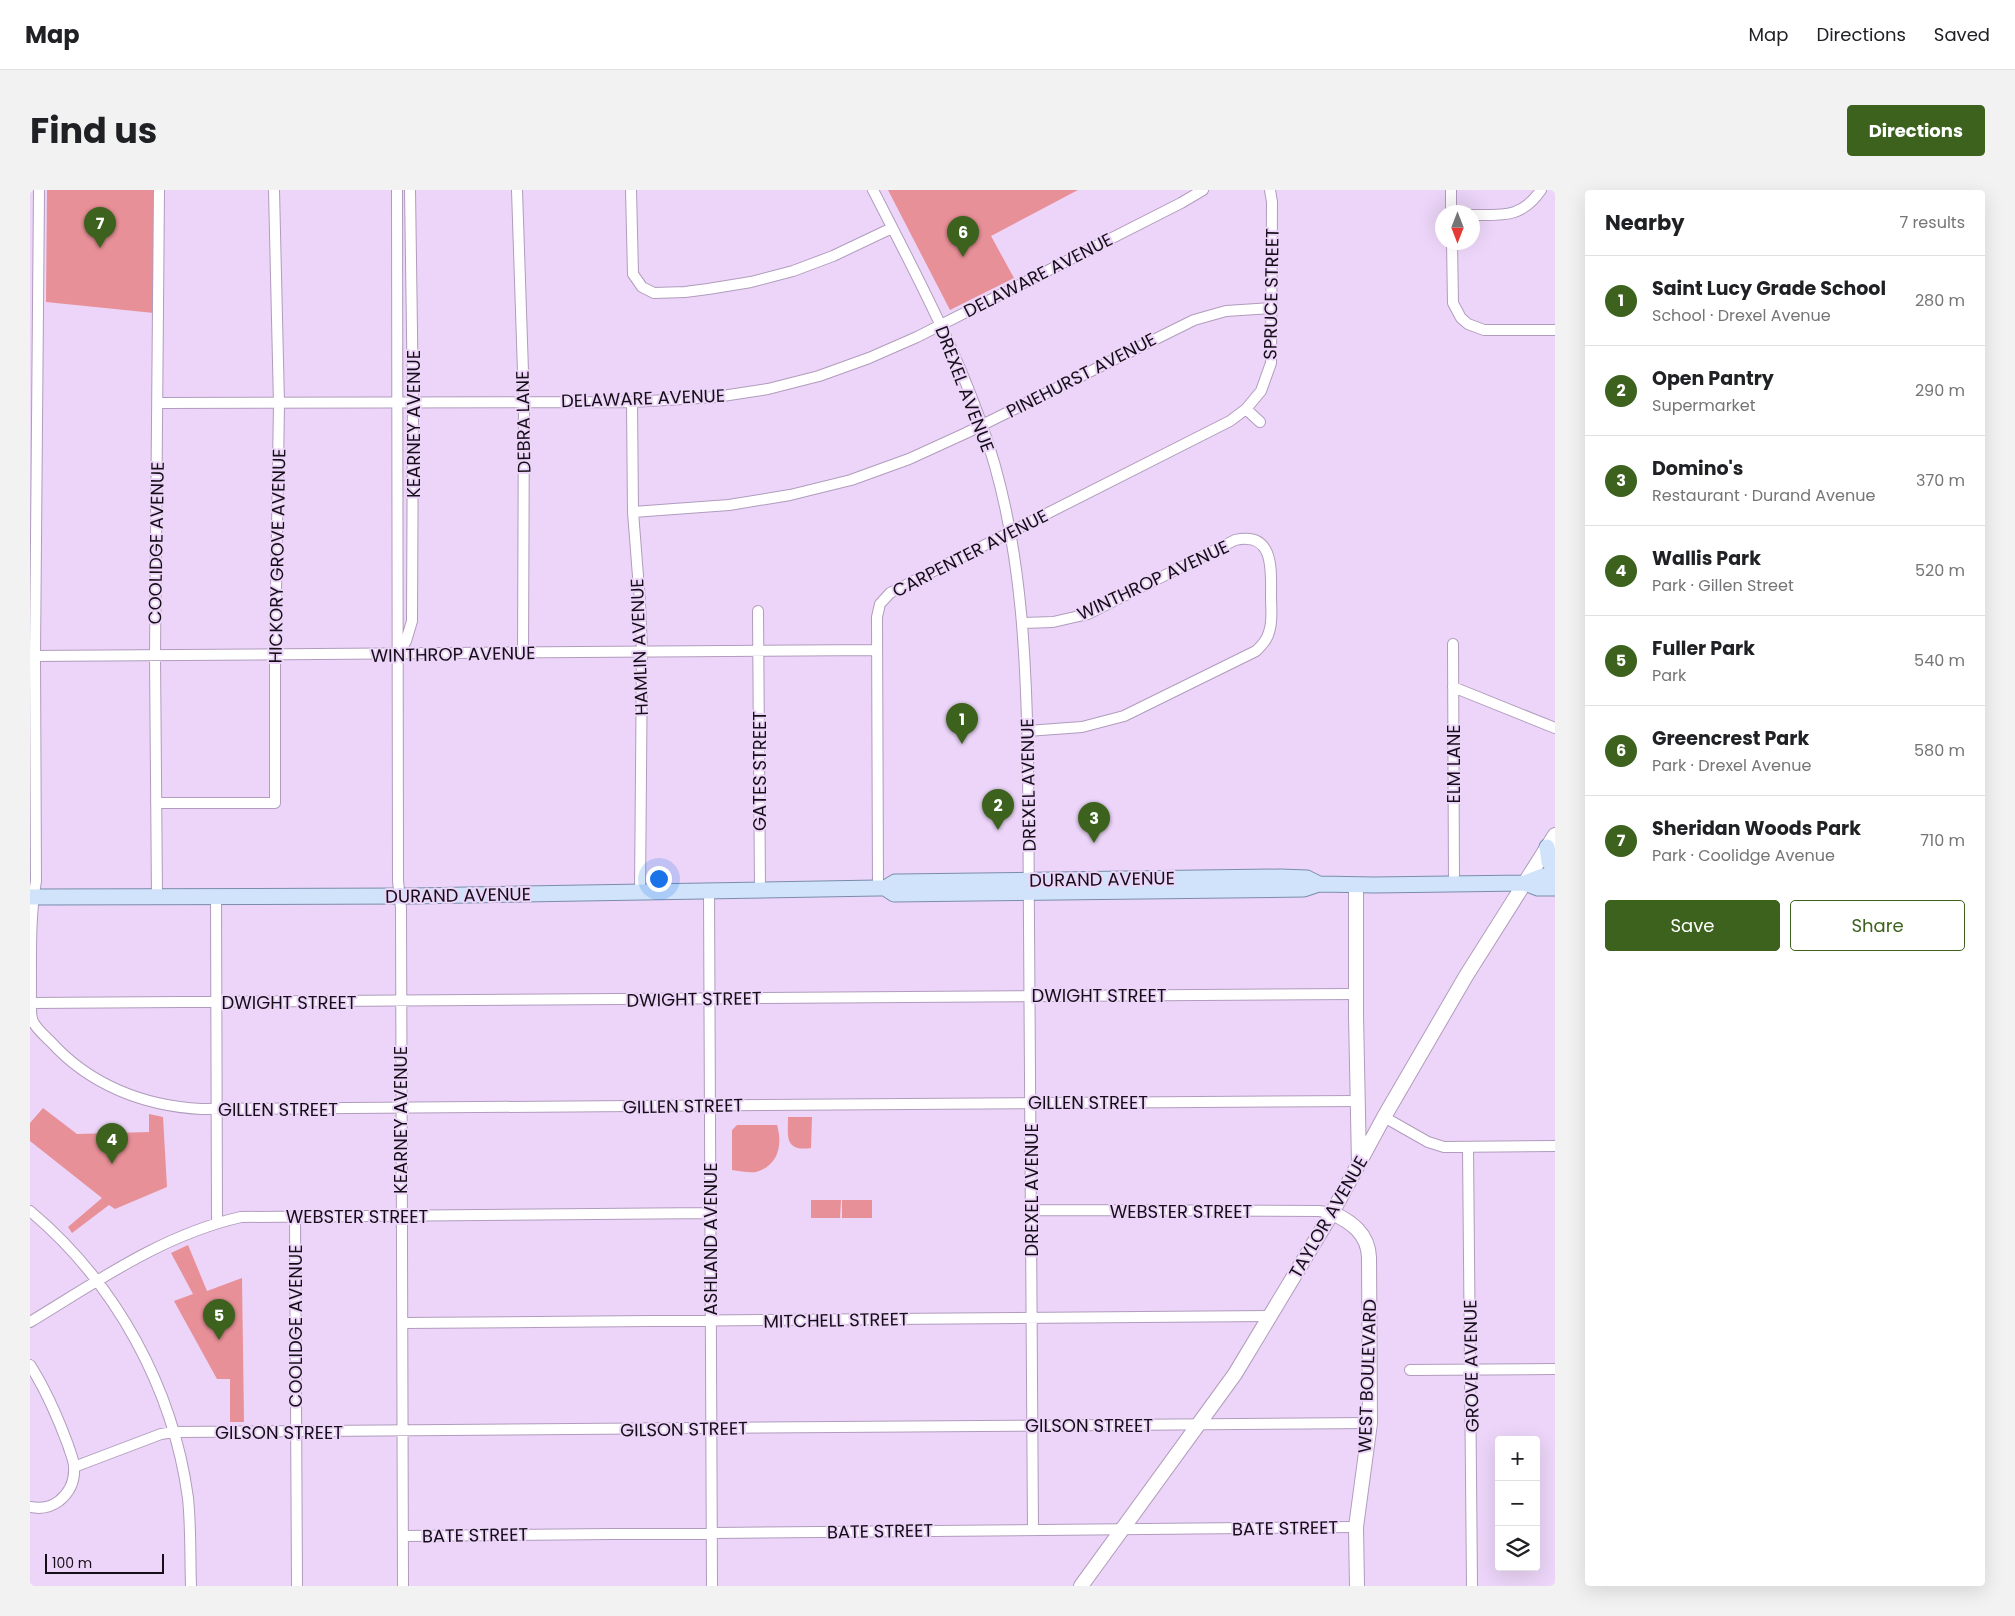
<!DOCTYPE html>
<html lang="en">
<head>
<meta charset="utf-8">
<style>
	body { margin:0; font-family:Poppins,sans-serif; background:#f2f2f2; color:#202124 }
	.controls { position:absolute; right:15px; bottom:15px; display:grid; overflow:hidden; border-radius:5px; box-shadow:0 5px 20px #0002 }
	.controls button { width:45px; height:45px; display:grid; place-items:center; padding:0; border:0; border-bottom:1px solid #e0e0e0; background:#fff; color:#202124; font:25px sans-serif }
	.compass { position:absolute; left:1405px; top:15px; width:45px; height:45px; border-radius:50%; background:#fff; box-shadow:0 5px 20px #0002; rotate:180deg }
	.scale { position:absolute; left:15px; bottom:12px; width:119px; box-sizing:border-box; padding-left:5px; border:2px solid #150d18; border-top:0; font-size:14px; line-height:18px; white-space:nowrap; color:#150d18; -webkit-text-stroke:4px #ecd5f8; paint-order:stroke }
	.you { position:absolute; left:628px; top:688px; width:18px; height:18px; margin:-12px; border:4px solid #fff; border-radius:50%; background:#1a73e8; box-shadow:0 0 0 8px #1a73e833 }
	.badge { display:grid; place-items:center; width:32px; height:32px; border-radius:50%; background:#3c621d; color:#fff; font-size:16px; font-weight:700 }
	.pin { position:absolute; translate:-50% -41px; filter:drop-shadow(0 1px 2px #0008) }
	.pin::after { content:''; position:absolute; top:26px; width:18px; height:15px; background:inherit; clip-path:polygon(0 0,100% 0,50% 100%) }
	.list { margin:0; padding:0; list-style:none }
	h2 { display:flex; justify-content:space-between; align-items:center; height:65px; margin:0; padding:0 20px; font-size:21px }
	h2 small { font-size:16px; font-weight:400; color:#757577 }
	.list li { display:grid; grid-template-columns:32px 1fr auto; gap:15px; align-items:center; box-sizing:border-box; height:90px; padding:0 20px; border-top:1px solid #e0e0e0 }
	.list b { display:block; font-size:19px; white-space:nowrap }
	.list p { margin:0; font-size:16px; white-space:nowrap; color:#757577 }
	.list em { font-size:16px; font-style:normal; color:#757577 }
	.actions { display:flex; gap:10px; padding:15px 20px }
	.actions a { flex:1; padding:11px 0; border:1px solid #3c621d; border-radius:5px; text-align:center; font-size:18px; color:#3c621d }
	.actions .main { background:#3c621d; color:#fff }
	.icon { flex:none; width:28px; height:28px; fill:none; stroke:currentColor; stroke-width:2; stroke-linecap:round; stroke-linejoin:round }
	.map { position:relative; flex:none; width:1525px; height:1396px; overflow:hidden; border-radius:5px }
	header { display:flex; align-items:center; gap:30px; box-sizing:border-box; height:70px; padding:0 25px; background:#fff; border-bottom:1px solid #e0e0e0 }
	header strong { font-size:24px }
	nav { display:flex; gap:28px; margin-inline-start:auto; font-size:18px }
	.intro { display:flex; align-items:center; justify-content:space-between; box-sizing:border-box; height:120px; padding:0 30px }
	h1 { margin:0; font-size:35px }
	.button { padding:12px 22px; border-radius:5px; background:#3c621d; color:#fff; font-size:18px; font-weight:700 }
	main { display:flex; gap:30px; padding:0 30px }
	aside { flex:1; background:#fff; border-radius:5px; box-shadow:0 5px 20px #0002 }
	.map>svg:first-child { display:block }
	.green { fill:#e89098 }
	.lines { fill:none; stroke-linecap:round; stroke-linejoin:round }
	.street-casing { stroke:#b19cbd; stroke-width:12 }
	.secondary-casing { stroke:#b19cbd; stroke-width:16 }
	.primary-casing { stroke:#7a8caa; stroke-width:17 }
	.street { stroke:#fff; stroke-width:10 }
	.secondary { stroke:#fff; stroke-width:14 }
	.primary { stroke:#d0e3fb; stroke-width:15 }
	.labels { text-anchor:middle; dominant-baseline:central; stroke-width:4; stroke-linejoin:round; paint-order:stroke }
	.street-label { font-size:18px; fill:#150d18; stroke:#ecd5f8 }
</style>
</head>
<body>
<header>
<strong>Map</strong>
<nav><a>Map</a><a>Directions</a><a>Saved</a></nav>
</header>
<div class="intro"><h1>Find us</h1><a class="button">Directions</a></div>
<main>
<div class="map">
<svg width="1525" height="1396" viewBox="0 0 1525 1396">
	<rect width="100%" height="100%" fill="#ecd5f8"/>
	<path class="green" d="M 17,0 L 124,0 L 124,123 L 16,112 Z
		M 858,0 L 1048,0 L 961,46 L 984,88 L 920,120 Z
		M 13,918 L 47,944 L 119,942 L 119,924 L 133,927 L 137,997 L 85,1019 L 79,1015 L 42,1043 L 38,1037 L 72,1008 L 0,951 L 0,933 Z
		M 758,927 L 782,927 L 781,958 C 754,962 758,946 758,927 Z
		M 707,935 L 747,935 C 753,955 748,976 726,982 C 719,983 710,981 702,980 L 702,940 Z
		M 781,1010 L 811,1010 L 810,1028 L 781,1028 Z
		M 812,1010 L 842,1010 L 842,1028 L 812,1028 Z
		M 158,1055 L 177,1101 L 212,1088 L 214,1232 L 200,1232 L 200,1189 L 187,1189 L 144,1111 L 163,1104 L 141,1063 Z"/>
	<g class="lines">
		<g class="street-casing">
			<path id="street" d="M 9,0 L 5,466 L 6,691 C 0,727 1,762 1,798 C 1,807 0,820 2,829 C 4,837 15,846 21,852 C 60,895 114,916 171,919 L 1328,911
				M 367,0 L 368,691 L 371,718 L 373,1396
				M 487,0 L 494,212 L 493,464
				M 601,0 L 603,84 L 612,97 L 624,103 L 655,102 L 678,99 L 721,92 L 763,81 L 803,66 L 862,38
				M 843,0 C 889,90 937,179 965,276 C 992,372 996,470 998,569 C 998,625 999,680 999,735 C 1001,936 1002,1138 1003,1340
				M 1421,0 L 1421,22
				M 1442,25 C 1473,25 1492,28 1511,0
				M 1422,52 L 1423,113 L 1431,128 L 1438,134 L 1454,140 L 1525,140
				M 602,212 L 603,322 L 610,412 L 612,461 L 610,703
				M 128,213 L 602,212 L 686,207 L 738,199 L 789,186 L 839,168 L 887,147 L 1151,13 L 1173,0
				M 1216,219 L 1230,232
				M 603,322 L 699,315 L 760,305 L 821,290 L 879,269 L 936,243 L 1164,130 L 1196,121 L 1242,118
				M 728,421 L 730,700
				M 993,433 L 1023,432 L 1058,424 L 1205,350 C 1245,341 1241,381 1241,407 C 1241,418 1243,431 1239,442 C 1237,450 1232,455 1226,461 L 1094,526 L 1052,537 L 997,541
				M 1423,454 L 1424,693
				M 369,464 L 376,451 L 382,431 L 383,212 L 380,0
				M 0,466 L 847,460
				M 1423,497 L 1525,538
				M 126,613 L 245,613 L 245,465 L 249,214 L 244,0
				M 848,698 L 847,427 L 850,414 L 860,403 L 1200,231 L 1216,219 L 1231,201 L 1241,173 L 1242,12 L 1240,0
				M 679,701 L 682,1396
				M 186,706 L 187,1032
				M 127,707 L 125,466 L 129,0
				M 1,813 L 1326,804
				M 1354,927 L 1398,952 L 1414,957 L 1525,956
				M 1438,957 L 1442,1396
				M 1001,1020 L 1289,1021 L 1302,1023
				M 0,1021 C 86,1093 143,1198 158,1308 C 161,1338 160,1367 161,1396
				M 265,1026 L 267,1396
				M 0,1132 C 68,1091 132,1045 211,1027 L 680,1023
				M 372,1133 L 1240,1126
				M 0,1175 C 16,1200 28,1228 38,1255 C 40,1262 44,1270 44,1277 C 45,1291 40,1302 29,1311 C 21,1317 10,1319 0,1317
				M 1380,1180 L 1525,1179
				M 44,1277 L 131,1244 L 144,1242 L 1340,1233
				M 373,1346 L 1326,1337"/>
		</g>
		<g class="secondary-casing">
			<path id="secondary" d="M 1326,695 L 1326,825 L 1329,973
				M 1302,1023 C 1322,1032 1338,1044 1339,1067 L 1340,1233 L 1326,1337 L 1327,1396
				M 1051,1396 L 1205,1184 L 1302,1023 L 1354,927 L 1436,786 L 1525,645"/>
		</g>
		<g class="primary-casing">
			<path id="primary" d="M 1517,657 L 1519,672 L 1525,680
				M 1495,693 L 1513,686 L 1525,685
				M 855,698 L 865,692 L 868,692 L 1250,687 L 1277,688 L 1289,694 L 1344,695 L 1495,693 L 1508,698 L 1525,698
				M 0,707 L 382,706 L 848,698 L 855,698 L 864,704 L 1274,699 L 1289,694"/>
		</g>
		<use href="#street" class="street"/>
		<use href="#secondary" class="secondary"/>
		<use href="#primary" class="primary"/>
	</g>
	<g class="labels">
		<g class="street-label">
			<text transform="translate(1008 85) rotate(-27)">DELAWARE AVENUE</text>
			<text transform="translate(1241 104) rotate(-89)">SPRUCE STREET</text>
			<text transform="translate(1051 185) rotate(-27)">PINEHURST AVENUE</text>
			<text transform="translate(935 199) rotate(69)">DREXEL AVENUE</text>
			<text transform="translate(613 208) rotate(-2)">DELAWARE AVENUE</text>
			<text transform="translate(493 232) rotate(-91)">DEBRA LANE</text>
			<text transform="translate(383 234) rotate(-90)">KEARNEY AVENUE</text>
			<text transform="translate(126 353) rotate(-89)">COOLIDGE AVENUE</text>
			<text transform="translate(940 363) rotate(-27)">CARPENTER AVENUE</text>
			<text transform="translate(247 366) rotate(-89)">HICKORY GROVE AVENUE</text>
			<text transform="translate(1123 390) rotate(-25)">WINTHROP AVENUE</text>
			<text transform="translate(609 457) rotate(-92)">HAMLIN AVENUE</text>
			<text transform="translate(423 464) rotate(-1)">WINTHROP AVENUE</text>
			<text transform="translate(1423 574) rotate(-90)">ELM LANE</text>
			<text transform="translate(729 581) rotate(-90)">GATES STREET</text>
			<text transform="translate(998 595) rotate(-91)">DREXEL AVENUE</text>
			<text transform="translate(1072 689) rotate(-1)">DURAND AVENUE</text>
			<text transform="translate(428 705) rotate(-1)">DURAND AVENUE</text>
			<text x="1069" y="805">DWIGHT STREET</text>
			<text transform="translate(664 809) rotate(-1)">DWIGHT STREET</text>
			<text x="259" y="812">DWIGHT STREET</text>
			<text x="1058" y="912">GILLEN STREET</text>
			<text transform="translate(653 916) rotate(-1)">GILLEN STREET</text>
			<text x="248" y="919">GILLEN STREET</text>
			<text transform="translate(370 930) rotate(-90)">KEARNEY AVENUE</text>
			<text transform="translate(1001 1000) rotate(-90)">DREXEL AVENUE</text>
			<text x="1151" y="1021">WEBSTER STREET</text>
			<text x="327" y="1026">WEBSTER STREET</text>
			<text transform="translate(1298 1027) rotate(-60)">TAYLOR AVENUE</text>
			<text transform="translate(680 1049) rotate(-90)">ASHLAND AVENUE</text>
			<text transform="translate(806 1130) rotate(-1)">MITCHELL STREET</text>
			<text transform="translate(265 1136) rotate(-90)">COOLIDGE AVENUE</text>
			<text transform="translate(1441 1176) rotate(-91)">GROVE AVENUE</text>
			<text transform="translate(1337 1186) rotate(-88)">WEST BOULEVARD</text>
			<text x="1059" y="1235">GILSON STREET</text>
			<text transform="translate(654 1239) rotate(-1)">GILSON STREET</text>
			<text x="249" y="1242">GILSON STREET</text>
			<text transform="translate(1255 1338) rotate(-1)">BATE STREET</text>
			<text transform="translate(850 1341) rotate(-1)">BATE STREET</text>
			<text transform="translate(445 1345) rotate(-1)">BATE STREET</text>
		</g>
	</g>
</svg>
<div class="controls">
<button>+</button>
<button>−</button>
<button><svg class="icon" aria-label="layers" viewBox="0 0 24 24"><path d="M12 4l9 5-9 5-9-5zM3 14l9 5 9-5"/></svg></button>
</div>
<svg class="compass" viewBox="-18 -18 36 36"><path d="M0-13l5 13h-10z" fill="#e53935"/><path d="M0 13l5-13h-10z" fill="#757577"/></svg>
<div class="scale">100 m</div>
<div class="you"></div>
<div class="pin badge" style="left:932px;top:554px">1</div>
<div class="pin badge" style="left:968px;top:640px">2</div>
<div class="pin badge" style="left:1064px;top:653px">3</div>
<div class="pin badge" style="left:82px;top:974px">4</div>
<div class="pin badge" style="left:189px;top:1150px">5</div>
<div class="pin badge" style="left:933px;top:67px">6</div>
<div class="pin badge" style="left:70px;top:58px">7</div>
</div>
<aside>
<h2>Nearby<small>7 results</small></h2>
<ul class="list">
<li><span class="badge">1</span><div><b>Saint Lucy Grade School</b><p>School · Drexel Avenue</p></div><em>280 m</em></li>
<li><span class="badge">2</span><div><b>Open Pantry</b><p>Supermarket</p></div><em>290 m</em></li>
<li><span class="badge">3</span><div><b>Domino's</b><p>Restaurant · Durand Avenue</p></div><em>370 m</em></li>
<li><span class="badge">4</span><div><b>Wallis Park</b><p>Park · Gillen Street</p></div><em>520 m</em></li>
<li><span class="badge">5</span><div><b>Fuller Park</b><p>Park</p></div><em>540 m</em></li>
<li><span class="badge">6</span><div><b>Greencrest Park</b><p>Park · Drexel Avenue</p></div><em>580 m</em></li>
<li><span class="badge">7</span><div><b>Sheridan Woods Park</b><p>Park · Coolidge Avenue</p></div><em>710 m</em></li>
</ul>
<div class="actions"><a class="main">Save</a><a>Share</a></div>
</aside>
</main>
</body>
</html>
